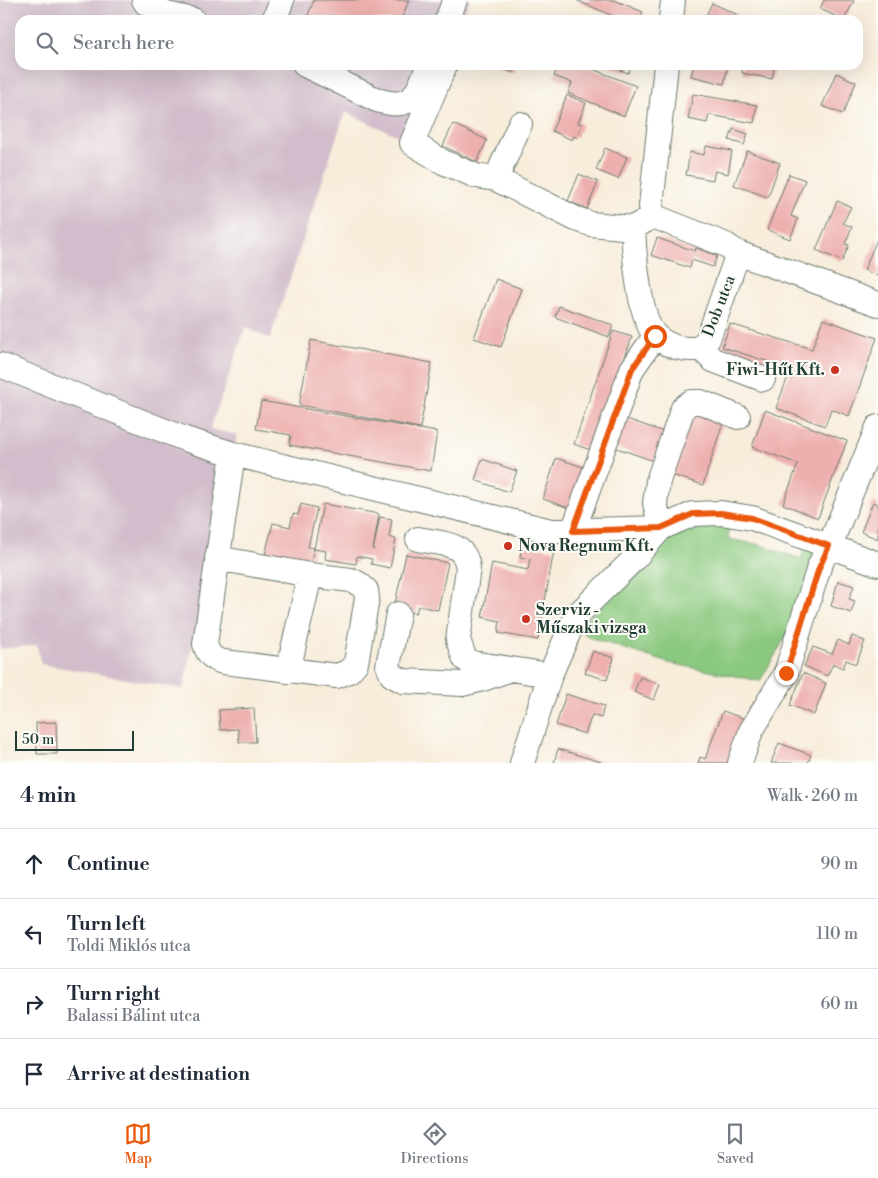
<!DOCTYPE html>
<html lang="en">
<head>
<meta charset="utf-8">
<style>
	body { margin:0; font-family:"Libre Bodoni",serif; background:#f2f2f3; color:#1f2937 }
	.scale { position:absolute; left:15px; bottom:12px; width:119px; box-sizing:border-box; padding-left:5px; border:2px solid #1f3d34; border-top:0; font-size:14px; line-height:18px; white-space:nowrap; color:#1f3d34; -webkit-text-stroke:4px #fdfcf7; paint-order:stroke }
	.stop { position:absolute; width:15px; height:15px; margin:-11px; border:4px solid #ea580c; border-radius:50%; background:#fff }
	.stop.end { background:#ea580c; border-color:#fff; box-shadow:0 1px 5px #0008 }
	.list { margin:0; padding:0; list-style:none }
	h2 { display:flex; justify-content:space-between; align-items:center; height:65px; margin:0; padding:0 20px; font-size:21px }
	h2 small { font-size:16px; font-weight:400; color:#747a83 }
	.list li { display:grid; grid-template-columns:32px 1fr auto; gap:15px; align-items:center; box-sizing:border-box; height:70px; padding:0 20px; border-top:1px solid #e0e1e3 }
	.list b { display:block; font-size:19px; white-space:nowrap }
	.list p { margin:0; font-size:16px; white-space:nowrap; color:#747a83 }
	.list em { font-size:16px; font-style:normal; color:#747a83 }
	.icon { flex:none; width:28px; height:28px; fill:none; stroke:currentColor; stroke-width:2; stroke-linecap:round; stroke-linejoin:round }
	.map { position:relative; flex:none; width:878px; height:763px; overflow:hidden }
	.search { position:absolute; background:#fff; box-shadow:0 5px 20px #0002; left:15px; right:15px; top:15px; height:55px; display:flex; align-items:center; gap:12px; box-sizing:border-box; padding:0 18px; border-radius:15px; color:#747a83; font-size:19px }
	.sheet { height:345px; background:#fff }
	nav { display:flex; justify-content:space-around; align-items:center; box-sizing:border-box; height:70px; border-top:1px solid #e0e1e3; background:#fff; font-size:14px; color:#747a83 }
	nav a { display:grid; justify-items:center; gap:2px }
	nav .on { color:#ea580c }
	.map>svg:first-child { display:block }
	.industrial { fill:#d1bdcb }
	.green { fill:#8cc980; stroke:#56835a }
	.building { fill:#edb0ae }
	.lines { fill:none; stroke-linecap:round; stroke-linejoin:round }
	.minor-casing { stroke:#6b7b6e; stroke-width:26 }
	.minor { stroke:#fff; stroke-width:24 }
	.route { stroke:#ea580c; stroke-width:6 }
	.poi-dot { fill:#c8321e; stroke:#fdfcf7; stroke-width:2 }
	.labels { text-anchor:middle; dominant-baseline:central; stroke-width:4; stroke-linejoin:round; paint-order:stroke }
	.street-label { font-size:16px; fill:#1f3d34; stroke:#fdfcf7 }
	.poi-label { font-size:16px; font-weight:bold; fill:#1f3d34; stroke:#fdfcf7; text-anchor:start }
</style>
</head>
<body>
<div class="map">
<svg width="878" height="763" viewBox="0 0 878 763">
	<rect width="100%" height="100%" fill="#fdfcf7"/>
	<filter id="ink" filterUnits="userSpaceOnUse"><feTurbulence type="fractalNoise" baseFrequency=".02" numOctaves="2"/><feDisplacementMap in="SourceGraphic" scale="10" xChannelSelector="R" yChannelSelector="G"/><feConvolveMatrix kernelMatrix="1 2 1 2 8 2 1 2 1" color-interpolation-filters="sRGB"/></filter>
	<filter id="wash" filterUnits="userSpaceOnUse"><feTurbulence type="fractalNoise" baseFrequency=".0096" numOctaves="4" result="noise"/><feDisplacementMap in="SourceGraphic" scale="20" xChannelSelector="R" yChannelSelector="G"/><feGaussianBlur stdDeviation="1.12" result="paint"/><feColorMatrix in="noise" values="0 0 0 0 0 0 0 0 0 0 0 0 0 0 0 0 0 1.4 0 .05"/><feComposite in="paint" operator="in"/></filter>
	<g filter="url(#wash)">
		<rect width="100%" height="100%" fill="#f8eddb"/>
		<path class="industrial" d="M 0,0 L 470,0 L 461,20 L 20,20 L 20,65 L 442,65 L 409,141 L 345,112 L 270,339 L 246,327 L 210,429 L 237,435 L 183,689 L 41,664 L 37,645 L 0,649 Z"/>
		<path class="green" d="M 704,524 L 729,528 L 728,539 L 761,545 L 801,559 L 805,548 L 819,553 L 799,610 L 781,645 L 760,681 L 669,663 L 591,638 L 578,629 L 660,546 L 679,532 Z"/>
		<g id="blocks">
			<path class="building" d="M 314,0 L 409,0 L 401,20 L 306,20 Z
				M 576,0 L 614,0 L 643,12 L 640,20 L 612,20 L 613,16 Z
				M 824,0 L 851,0 L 854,1 L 844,20 L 820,9 Z
				M 712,3 L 738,15 L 735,20 L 704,20 Z
				M 493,65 L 516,65 L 513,73 Z
				M 559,65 L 582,65 L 636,86 L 624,116 L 568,93 L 572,83 L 554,76 Z
				M 607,65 L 632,65 L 628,73 Z
				M 694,65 L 728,65 L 724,84 L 691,76 Z
				M 743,65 L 758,65 L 774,68 L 772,79 L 742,73 Z
				M 836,73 L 856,82 L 843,114 L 822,106 Z
				M 693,94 L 757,105 L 754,123 L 709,115 L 707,123 L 688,119 Z
				M 567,95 L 586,103 L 578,123 L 582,124 L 577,138 L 574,136 L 572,140 L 552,131 Z
				M 453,124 L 487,140 L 477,162 L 443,146 Z
				M 733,129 L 748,134 L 744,145 L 729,140 Z
				M 706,146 L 732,151 L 728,174 L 715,171 L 713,180 L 686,175 L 690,152 L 704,155 Z
				M 605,148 L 627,157 L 618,179 L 596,170 Z
				M 747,151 L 780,163 L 768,197 L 734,185 Z
				M 579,174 L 598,182 L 587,209 L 568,201 Z
				M 789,174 L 805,180 L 791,216 L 798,219 L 790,239 L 767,230 Z
				M 837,201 L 851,207 L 843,223 L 852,227 L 845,244 L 849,245 L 842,261 L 816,250 Z
				M 878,237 L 878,276 L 864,270 Z
				M 657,238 L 695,251 L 696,248 L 717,256 L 713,267 L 692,260 L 690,268 L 651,255 Z
				M 496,279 L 522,289 L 501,347 L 474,338 Z
				M 559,306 L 613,325 L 609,337 L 555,317 Z
				M 823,319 L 877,338 L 849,416 L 831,409 L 825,426 L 776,408 L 791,369 L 722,347 L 730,324 L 812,349 Z
				M 613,331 L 632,337 L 593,451 L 574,444 Z
				M 311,340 L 432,363 L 420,428 L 299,405 Z
				M 261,401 L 437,432 L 431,471 L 289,445 L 291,435 L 256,429 Z
				M 693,409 L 724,419 L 703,485 L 672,475 Z
				M 765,410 L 847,441 L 818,518 L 783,504 L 798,464 L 752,447 Z
				M 621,417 L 664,432 L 654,461 L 611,446 Z
				M 556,458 L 583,467 L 569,508 L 543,499 Z
				M 482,459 L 517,471 L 509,492 L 475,480 Z
				M 873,502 L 878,504 L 878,539 L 861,532 Z
				M 301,504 L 317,508 L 308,547 L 314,548 L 310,566 L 265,555 L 273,523 L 290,527 L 293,514 L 298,515 Z
				M 323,504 L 379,514 L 373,550 L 380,517 L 392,519 L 389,537 L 396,539 L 390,568 L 371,564 L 372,559 L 357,556 L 356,564 L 325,559 L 326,551 L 314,549 Z
				M 522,544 L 554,550 L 538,640 L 498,633 L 500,621 L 482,617 L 492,563 L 528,570 L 530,559 L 520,557 Z
				M 406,554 L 448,563 L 438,610 L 418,606 L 416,613 L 394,608 Z
				M 838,581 L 854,586 L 849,599 L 855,601 L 851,613 L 831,606 Z
				M 852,636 L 865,641 L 856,664 L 846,660 L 843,668 L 833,664 L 827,676 L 804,666 L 813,647 L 832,654 L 838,640 L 849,645 Z
				M 593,651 L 614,658 L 607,680 L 585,673 Z
				M 803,673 L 826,683 L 814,715 L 790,705 Z
				M 640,677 L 660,684 L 654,700 L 634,692 Z
				M 566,694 L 604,706 L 601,718 L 592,715 L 585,734 L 556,725 Z
				M 254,708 L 256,742 L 239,742 L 238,729 L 220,730 L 219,710 Z
				M 723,711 L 745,719 L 729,763 L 698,763 L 700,757 L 705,759 Z
				M 56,722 L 57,754 L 37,754 L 36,723 Z
				M 779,743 L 811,755 L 808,763 L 771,763 Z
				M 558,749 L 601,762 L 601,763 L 554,763 Z"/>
		</g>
	</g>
	<g filter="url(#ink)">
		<use href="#blocks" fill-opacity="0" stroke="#6b7b6e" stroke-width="1"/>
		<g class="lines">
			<g class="minor-casing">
				<path id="minor" d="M 144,0 L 146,3 L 166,14 L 193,20
					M 274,20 L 282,0
					M 447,20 L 455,0
					M 671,20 L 673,0
					M 305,65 L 377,100 C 411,110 416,98 427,69
					M 445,65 L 412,143 L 443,162 L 476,176 L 496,179 L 576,219 L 591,224 L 633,228 L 653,216
					M 666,65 L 651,206 L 653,216 L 726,245 L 738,253 L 878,304
					M 496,179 L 520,124
					M 633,228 C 634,251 639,322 657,337 C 669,347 685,351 700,348 L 708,339 L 738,253
					M 700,348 L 713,360 L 763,379
					M 0,365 L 185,439 L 233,454 L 551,531 L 661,528 L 693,514 L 721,513 L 752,518 L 878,564
					M 573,531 L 632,369 L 655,336
					M 418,539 C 440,544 465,541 468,568 L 458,640 L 465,659 L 472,663 L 550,675
					M 217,558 L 310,575 L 351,580 L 359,584 L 366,590 L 367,598 L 356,663 L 349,671 L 337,676 L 224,662 C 213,660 208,655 205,644 L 233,454
					M 398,614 L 388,666 L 392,675 L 403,681 L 462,684 L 483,679 L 505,671
					M 288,671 L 310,575
					M 522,763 L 550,675 L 572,625 L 580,612 L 634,559 L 661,528 L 655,503 L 658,481 L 683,408 L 691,402 L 701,402 L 738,417
					M 740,763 L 751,731 L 786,673 L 819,567 L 834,535 L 878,427"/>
			</g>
			<use href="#minor" class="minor"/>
		</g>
	</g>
	<g class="lines" filter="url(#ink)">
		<path class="route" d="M 655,336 L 632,369 L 573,531 L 661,528 L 693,514 L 721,513 L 752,518 L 829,546 L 819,568 L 786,673"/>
	</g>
	<g class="poi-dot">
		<circle cx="835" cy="370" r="5"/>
		<circle cx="508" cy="546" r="5"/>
		<circle cx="526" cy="619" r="5"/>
	</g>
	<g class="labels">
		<g class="street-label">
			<text transform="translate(719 306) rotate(-69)">Dob utca</text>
		</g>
		<g class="poi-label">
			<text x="825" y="370" text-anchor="end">Fiwi-Hűt Kft.</text>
			<text x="518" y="546">Nova Regnum Kft.</text>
			<text x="536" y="610">Szerviz -<tspan x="536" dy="18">Műszaki vizsga</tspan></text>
		</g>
	</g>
</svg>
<div class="scale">50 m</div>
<div class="stop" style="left:655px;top:336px"></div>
<div class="stop end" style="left:786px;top:673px"></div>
<div class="search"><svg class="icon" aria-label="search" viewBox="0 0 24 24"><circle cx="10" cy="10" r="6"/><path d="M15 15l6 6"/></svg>Search here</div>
</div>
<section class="sheet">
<h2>4 min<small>Walk · 260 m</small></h2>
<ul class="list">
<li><svg class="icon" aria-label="ahead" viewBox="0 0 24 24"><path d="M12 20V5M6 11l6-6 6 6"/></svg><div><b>Continue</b></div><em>90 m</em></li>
<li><svg class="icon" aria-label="left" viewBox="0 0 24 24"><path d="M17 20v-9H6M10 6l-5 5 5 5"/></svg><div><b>Turn left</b><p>Toldi Miklós utca</p></div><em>110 m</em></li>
<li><svg class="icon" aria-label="right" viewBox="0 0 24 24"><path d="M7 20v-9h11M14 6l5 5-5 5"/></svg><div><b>Turn right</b><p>Balassi Bálint utca</p></div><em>60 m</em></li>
<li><svg class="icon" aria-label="arrive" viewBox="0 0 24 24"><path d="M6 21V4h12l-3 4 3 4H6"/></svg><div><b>Arrive at destination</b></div></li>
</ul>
</section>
<nav>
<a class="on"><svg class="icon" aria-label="map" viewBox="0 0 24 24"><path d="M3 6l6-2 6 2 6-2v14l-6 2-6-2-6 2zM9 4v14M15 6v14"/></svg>Map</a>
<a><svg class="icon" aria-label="directions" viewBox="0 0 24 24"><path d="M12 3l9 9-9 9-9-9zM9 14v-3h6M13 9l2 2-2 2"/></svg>Directions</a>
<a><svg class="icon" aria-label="saved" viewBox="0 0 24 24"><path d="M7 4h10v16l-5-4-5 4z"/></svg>Saved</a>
</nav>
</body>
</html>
